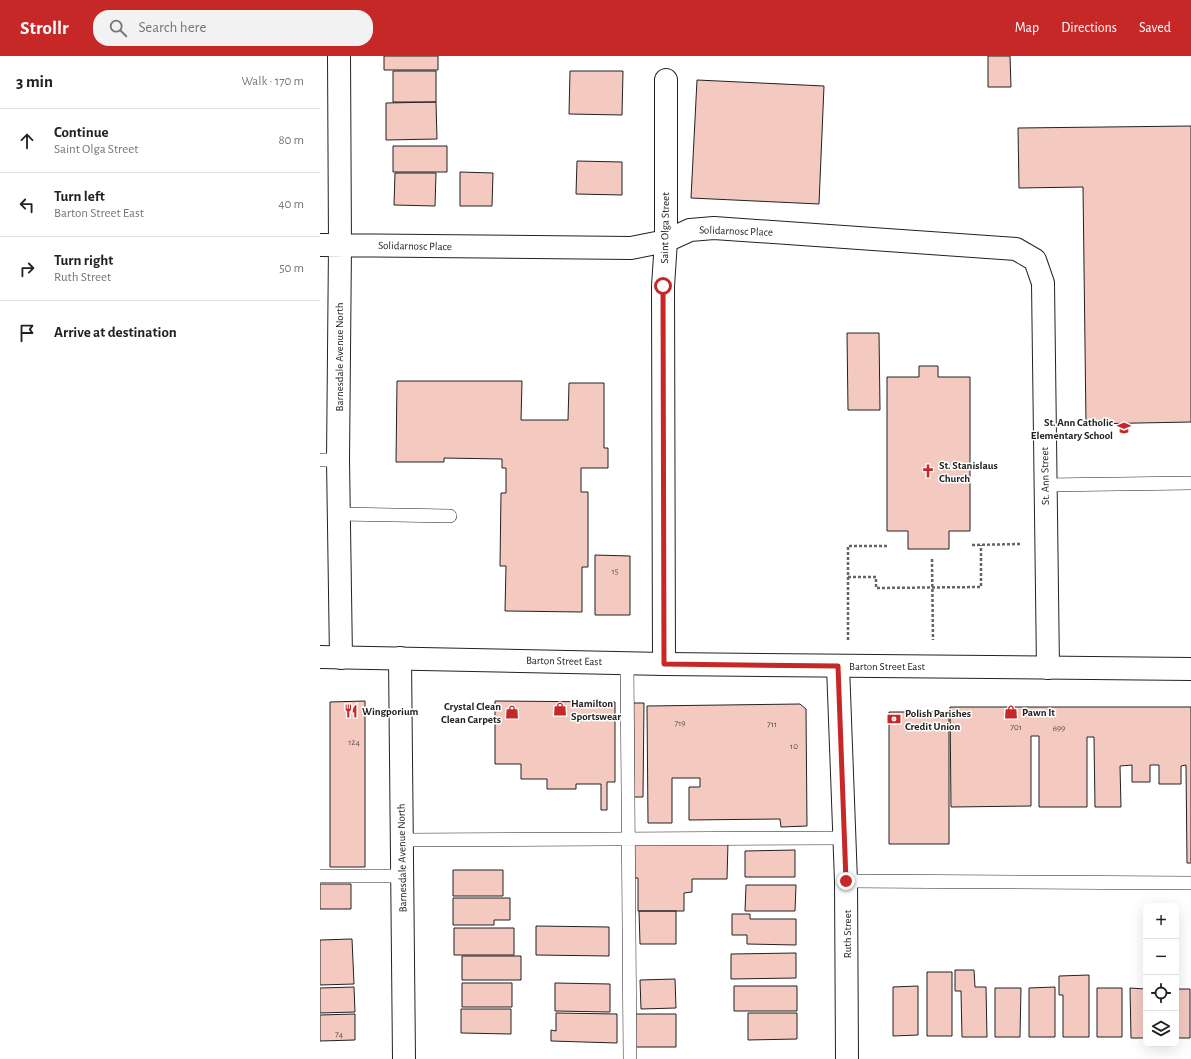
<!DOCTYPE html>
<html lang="en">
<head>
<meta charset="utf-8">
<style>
	body { margin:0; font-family:"Alegreya Sans",sans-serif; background:#f2f2f2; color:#222 }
	.controls { position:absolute; right:12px; bottom:12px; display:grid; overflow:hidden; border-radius:8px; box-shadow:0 4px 16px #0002 }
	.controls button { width:36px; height:36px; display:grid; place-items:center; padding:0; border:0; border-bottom:1px solid #e0e0e0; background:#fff; color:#222; font:20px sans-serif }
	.stop { position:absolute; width:12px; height:12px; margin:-9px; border:3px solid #c62828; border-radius:50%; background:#fff }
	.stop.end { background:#c62828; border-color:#fff; box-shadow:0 1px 4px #0008 }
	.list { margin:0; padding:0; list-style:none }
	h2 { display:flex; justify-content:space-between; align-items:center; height:52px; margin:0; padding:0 16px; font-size:17px }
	h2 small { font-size:13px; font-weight:400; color:#767676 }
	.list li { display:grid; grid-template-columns:26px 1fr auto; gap:12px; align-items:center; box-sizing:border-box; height:64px; padding:0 16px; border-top:1px solid #e0e0e0 }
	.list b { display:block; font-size:15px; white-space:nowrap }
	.list p { margin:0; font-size:13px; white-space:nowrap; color:#767676 }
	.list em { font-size:13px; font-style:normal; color:#767676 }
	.icon { flex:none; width:22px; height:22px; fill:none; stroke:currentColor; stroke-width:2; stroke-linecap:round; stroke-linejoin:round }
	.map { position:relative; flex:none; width:871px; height:1003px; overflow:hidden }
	header { display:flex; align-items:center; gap:24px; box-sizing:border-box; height:56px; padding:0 20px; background:#c62828; color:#fff }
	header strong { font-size:19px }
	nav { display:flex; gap:22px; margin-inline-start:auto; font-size:14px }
	.search { width:280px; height:36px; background:#f2f2f2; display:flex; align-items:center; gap:10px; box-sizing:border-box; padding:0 14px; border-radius:16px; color:#767676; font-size:15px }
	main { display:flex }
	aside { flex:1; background:#fff }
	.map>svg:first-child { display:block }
	.building { fill:#f3c9c0; stroke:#222 }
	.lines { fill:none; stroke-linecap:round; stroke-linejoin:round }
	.service-casing { stroke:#222; stroke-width:14 }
	.minor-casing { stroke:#222; stroke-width:24 }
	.secondary-casing { stroke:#222; stroke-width:24 }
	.path { stroke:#646464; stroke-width:2.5; stroke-dasharray:3 2; stroke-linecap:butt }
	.service { stroke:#fff; stroke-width:13 }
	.minor { stroke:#fff; stroke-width:22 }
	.secondary { stroke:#fff; stroke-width:22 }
	.route { stroke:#c62828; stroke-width:5 }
	.labels { text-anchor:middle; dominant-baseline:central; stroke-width:3; stroke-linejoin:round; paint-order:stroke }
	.number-label { font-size:9px; fill:#564c4a }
	.street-label { font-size:11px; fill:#222; stroke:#fff }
	.poi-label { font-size:11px; font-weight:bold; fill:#222; stroke:#fff; text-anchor:start }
</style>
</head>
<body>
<header>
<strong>Strollr</strong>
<div class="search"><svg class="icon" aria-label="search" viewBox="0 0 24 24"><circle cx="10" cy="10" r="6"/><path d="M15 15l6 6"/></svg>Search here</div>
<nav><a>Map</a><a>Directions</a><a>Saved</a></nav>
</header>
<main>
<aside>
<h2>3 min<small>Walk · 170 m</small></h2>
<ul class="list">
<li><svg class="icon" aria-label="ahead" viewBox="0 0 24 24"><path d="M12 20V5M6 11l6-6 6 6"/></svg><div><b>Continue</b><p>Saint Olga Street</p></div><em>80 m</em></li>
<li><svg class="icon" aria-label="left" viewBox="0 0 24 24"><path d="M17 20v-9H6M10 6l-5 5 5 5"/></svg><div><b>Turn left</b><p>Barton Street East</p></div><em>40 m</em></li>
<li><svg class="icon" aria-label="right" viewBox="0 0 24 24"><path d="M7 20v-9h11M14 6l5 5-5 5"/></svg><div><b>Turn right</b><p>Ruth Street</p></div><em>50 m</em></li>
<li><svg class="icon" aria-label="arrive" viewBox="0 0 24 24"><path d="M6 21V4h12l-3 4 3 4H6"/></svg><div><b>Arrive at destination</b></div></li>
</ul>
</aside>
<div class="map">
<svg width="871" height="1003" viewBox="0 0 871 1003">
	<rect width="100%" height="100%" fill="#fff"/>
	<path class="building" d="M 64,0 L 118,0 L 118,14 L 64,14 Z
		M 668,0 L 690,0 L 691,31 L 668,31 Z
		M 73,15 L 116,15 L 116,46 L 73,46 Z
		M 250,15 L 303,15 L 302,59 L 249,58 Z
		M 377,24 L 504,30 L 499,148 L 371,142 Z
		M 116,46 L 117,83 L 66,84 L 66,47 Z
		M 871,70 L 871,366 L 766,368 L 763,131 L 699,132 L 698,72 Z
		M 73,90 L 127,90 L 127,116 L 73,116 Z
		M 257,105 L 302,106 L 302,139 L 256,138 Z
		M 140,116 L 173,117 L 172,150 L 140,150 Z
		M 75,117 L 116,117 L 115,150 L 74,149 Z
		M 527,277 L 559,277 L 560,354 L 528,354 Z
		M 599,310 L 618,310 L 618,321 L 650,321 L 650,475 L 629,475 L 629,493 L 588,493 L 588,475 L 567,475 L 567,321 L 599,321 Z
		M 77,325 L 202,325 L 201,364 L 248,364 L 249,327 L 284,327 L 284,392 L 288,392 L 288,412 L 261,412 L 261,436 L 268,436 L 268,511 L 262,511 L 262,556 L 185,555 L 186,510 L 180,510 L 181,437 L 186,437 L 186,412 L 182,412 L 182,403 L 124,402 L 124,406 L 76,406 Z
		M 275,499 L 310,500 L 310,559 L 275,559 Z
		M 45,645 L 45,811 L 10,811 L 10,646 Z
		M 175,645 L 295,646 L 295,726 L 287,726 L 287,754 L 281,754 L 281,728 L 256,728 L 256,733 L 227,733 L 227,723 L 201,723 L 201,708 L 175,708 Z
		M 311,647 L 324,647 L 323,741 L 310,741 Z
		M 480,648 L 486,653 L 487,770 L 461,771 L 460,763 L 369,764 L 369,731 L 380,731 L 380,722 L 352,722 L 352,767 L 328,767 L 327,650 Z
		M 630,651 L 871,651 L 871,807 L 867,807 L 866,709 L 861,710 L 861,728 L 839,728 L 839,709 L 830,709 L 830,726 L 812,726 L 812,709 L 800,710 L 801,751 L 775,751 L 774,681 L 767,681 L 767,751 L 719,751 L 719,680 L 711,680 L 711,750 L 631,751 Z
		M 569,656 L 629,656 L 629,788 L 569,788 Z
		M 313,785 L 408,786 L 407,823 L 372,823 L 372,836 L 364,837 L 364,855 L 318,855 L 318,822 L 313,822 Z
		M 475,794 L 475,821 L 425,821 L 425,795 Z
		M 133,814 L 183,814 L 183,840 L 133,840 Z
		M 0,828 L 31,828 L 31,853 L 0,853 Z
		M 426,829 L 476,829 L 475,855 L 425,855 Z
		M 133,842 L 190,842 L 190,864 L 174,864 L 174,869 L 133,869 Z
		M 319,855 L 356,855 L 356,888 L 320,888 Z
		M 412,858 L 430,858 L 430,863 L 476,863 L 476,889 L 427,888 L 427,879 L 412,879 Z
		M 216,870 L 289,871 L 289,900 L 216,899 Z
		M 134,872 L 194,872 L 194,899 L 134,899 Z
		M 32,883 L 34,928 L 0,929 L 0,884 Z
		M 476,897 L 476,922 L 411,923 L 411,898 Z
		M 142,900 L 201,900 L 201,924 L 142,924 Z
		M 635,914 L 654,914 L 655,931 L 666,931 L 667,981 L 642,981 L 641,935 L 635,935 Z
		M 607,916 L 632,916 L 632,980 L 607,980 Z
		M 769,919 L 769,981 L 743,981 L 743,939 L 739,939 L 739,920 Z
		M 355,923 L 356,952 L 321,953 L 320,924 Z
		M 142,927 L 192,927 L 192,951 L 142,951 Z
		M 235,927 L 290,928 L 290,956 L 235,955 Z
		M 414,930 L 477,930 L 477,955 L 414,955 Z
		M 598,930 L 598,979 L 573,980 L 573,931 Z
		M 34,931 L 35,956 L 0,957 L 0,932 Z
		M 735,931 L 735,981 L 709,981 L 709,932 Z
		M 675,932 L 701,932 L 700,981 L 675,981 Z
		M 777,932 L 802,932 L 802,981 L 777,981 Z
		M 810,932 L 826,933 L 826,982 L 811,982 Z
		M 856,933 L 870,933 L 870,982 L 856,982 Z
		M 141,953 L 191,953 L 191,978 L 141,977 Z
		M 236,957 L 297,958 L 297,987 L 231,985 L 231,974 L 236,975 Z
		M 428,957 L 477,957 L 477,983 L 428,984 Z
		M 35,958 L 35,984 L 0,985 L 0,959 Z
		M 315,958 L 356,958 L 356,991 L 315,991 Z"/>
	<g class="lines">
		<g class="service-casing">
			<path id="service" d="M 0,404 L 18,404
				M 725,429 L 871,427
				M 19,458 L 130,460
				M 307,607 L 310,1003
				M 82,784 L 525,782
				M 0,820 L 82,820
				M 526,825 L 871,827"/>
		</g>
		<g class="minor-casing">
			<path id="minor" d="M 19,0 L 20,189 L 18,404 L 21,602
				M 0,189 L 311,192 L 346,185 L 370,174 L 394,172 L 696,193 L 715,204 L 723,227 L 728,612
				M 80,602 L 84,1003
				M 344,608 L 343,230 L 346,185 L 346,24
				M 518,610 L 526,825 L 527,1003"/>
		</g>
		<g class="secondary-casing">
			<path id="secondary" d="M 0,601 L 344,608 L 871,613"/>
		</g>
		<path class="path" d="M 652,489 L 700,488
			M 612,503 L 613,584
			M 528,521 L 556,521 L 556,532 L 661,531 L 661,489
			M 528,584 L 528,490 L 567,490"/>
		<use href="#service" class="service"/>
		<use href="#minor" class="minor"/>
		<use href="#secondary" class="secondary"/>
	</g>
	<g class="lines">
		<path class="route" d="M 343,230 L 344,608 L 518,610 L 526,825"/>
	</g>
	<defs>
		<g id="school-bare" transform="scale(1.08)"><path d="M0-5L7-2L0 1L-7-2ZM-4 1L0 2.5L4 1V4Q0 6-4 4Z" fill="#c62828" stroke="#fff" stroke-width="2.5" paint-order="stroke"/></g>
		<g id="church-bare" transform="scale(1.08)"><path d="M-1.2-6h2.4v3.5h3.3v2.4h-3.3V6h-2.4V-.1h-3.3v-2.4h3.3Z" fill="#c62828" stroke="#fff" stroke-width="2.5" paint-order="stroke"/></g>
		<g id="shop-bare" transform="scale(1.08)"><path d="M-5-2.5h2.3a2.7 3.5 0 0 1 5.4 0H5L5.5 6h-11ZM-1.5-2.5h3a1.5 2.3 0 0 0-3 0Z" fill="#c62828" stroke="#fff" stroke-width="2.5" paint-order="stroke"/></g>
		<g id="restaurant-bare" transform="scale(1.08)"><path d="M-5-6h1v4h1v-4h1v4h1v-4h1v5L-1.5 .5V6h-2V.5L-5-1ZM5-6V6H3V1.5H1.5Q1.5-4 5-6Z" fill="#c62828" stroke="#fff" stroke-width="2.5" paint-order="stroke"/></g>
		<g id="bank-bare" transform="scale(1.08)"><path d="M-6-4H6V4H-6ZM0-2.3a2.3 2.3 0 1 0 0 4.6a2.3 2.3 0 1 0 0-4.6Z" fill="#c62828" stroke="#fff" stroke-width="2.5" paint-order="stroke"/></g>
	</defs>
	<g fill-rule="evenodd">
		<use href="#school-bare" x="804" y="372"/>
		<use href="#church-bare" x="608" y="415"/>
		<use href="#shop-bare" x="240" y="653"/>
		<use href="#restaurant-bare" x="31" y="655"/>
		<use href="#shop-bare" x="192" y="656"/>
		<use href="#shop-bare" x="691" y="656"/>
		<use href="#bank-bare" x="574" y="663"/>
	</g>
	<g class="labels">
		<g class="number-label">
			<text x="295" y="515">15</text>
			<text x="360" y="667">719</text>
			<text x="452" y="668">711</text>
			<text x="696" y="671">701</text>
			<text x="739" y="672">699</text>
			<text x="34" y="686">124</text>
			<text x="474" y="690">10</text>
			<text x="19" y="978">74</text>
		</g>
		<g class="street-label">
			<text transform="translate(345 172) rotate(-89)">Saint Olga Street</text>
			<text transform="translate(416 175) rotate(2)">Solidarnosc Place</text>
			<text transform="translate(95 190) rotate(1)">Solidarnosc Place</text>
			<text transform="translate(19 301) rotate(-90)">Barnesdale Avenue North</text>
			<text transform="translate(725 420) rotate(-91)">St. Ann Street</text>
			<text transform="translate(244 605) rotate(1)">Barton Street East</text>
			<text x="567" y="610">Barton Street East</text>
			<text transform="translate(82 802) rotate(-91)">Barnesdale Avenue North</text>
			<text transform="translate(527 878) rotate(-90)">Ruth Street</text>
		</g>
		<g class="poi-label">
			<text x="793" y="366" text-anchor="end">St. Ann Catholic<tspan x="793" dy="13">Elementary School</tspan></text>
			<text x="619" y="409">St. Stanislaus<tspan x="619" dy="13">Church</tspan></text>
			<text x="251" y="647">Hamilton<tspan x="251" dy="13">Sportswear</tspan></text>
			<text x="181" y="650" text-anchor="end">Crystal Clean<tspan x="181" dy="13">Clean Carpets</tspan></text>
			<text x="42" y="655">Wingporium</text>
			<text x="702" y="656">Pawn It</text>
			<text x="585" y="657">Polish Parishes<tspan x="585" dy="13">Credit Union</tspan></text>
		</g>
	</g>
</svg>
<div class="controls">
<button>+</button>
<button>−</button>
<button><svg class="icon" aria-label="locate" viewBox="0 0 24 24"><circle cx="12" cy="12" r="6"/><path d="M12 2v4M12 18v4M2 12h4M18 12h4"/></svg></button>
<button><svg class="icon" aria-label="layers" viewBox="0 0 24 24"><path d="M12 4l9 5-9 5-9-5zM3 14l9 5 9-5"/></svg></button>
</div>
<div class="stop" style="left:343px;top:230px"></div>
<div class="stop end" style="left:526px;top:825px"></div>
</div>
</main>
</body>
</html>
